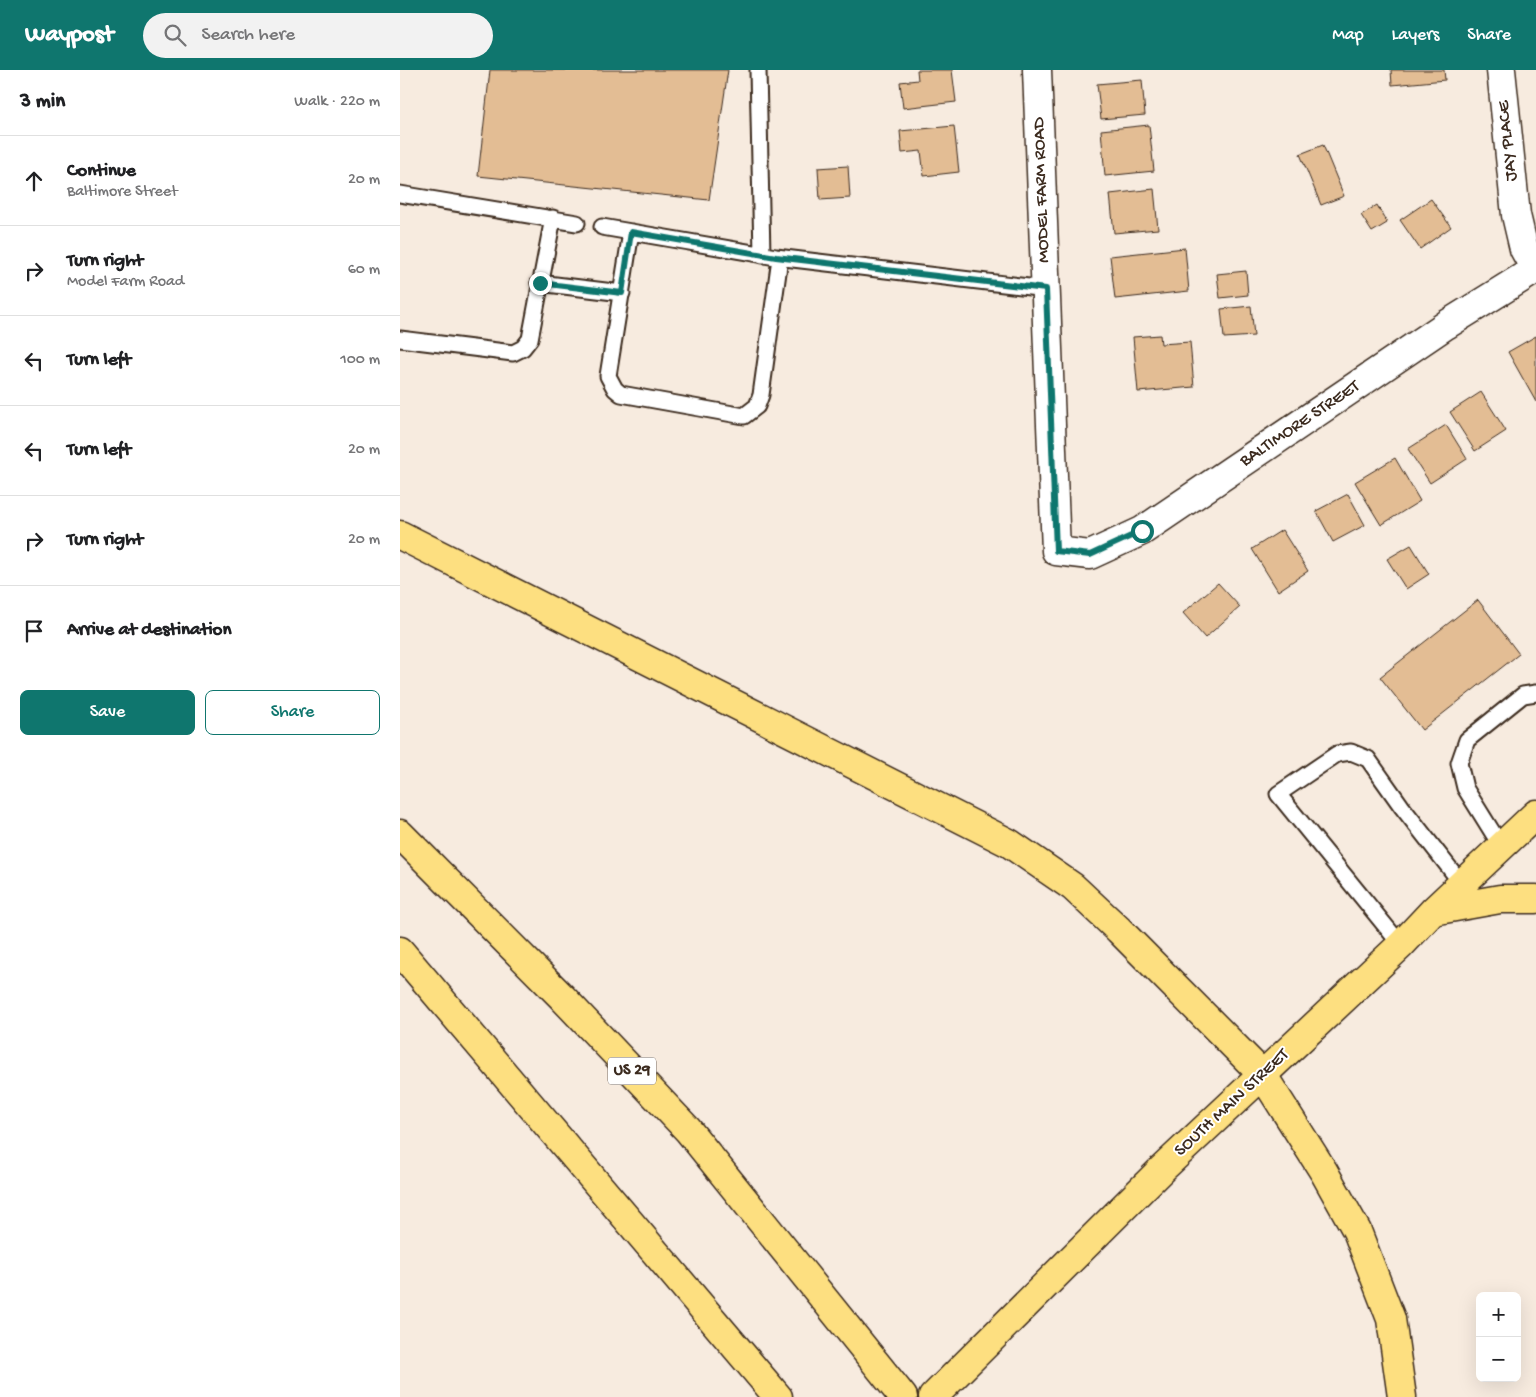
<!DOCTYPE html>
<html lang="en">
<head>
<meta charset="utf-8">
<style>
	body { margin:0; font-family:"Gochi Hand",sans-serif; background:#f2f2f2; color:#202124 }
	.controls { position:absolute; right:15px; bottom:15px; display:grid; overflow:hidden; border-radius:8px; box-shadow:0 5px 20px #0002 }
	.controls button { width:45px; height:45px; display:grid; place-items:center; padding:0; border:0; border-bottom:1px solid #e0e0e0; background:#fff; color:#202124; font:25px sans-serif }
	.stop { position:absolute; width:15px; height:15px; margin:-11px; border:4px solid #0f766e; border-radius:50%; background:#fff }
	.stop.end { background:#0f766e; border-color:#fff; box-shadow:0 1px 5px #0008 }
	.list { margin:0; padding:0; list-style:none }
	h2 { display:flex; justify-content:space-between; align-items:center; height:65px; margin:0; padding:0 20px; font-size:21px }
	h2 small { font-size:16px; font-weight:400; color:#757577 }
	.list li { display:grid; grid-template-columns:32px 1fr auto; gap:15px; align-items:center; box-sizing:border-box; height:90px; padding:0 20px; border-top:1px solid #e0e0e0 }
	.list b { display:block; font-size:19px; white-space:nowrap }
	.list p { margin:0; font-size:16px; white-space:nowrap; color:#757577 }
	.list em { font-size:16px; font-style:normal; color:#757577 }
	.actions { display:flex; gap:10px; padding:15px 20px }
	.actions a { flex:1; padding:11px 0; border:1px solid #0f766e; border-radius:8px; text-align:center; font-size:18px; color:#0f766e }
	.actions .main { background:#0f766e; color:#fff }
	.icon { flex:none; width:28px; height:28px; fill:none; stroke:currentColor; stroke-width:2; stroke-linecap:round; stroke-linejoin:round }
	.map { position:relative; flex:none; width:1136px; height:1327px; overflow:hidden }
	header { display:flex; align-items:center; gap:30px; box-sizing:border-box; height:70px; padding:0 25px; background:#0f766e; color:#fff }
	header strong { font-size:24px }
	nav { display:flex; gap:28px; margin-inline-start:auto; font-size:18px }
	.search { width:350px; height:45px; background:#f2f2f2; display:flex; align-items:center; gap:12px; box-sizing:border-box; padding:0 18px; border-radius:28px; color:#757577; font-size:19px }
	main { display:flex }
	aside { flex:1; background:#fff }
	.map>svg:first-child { display:block }
	.building { fill:#e3bd94; stroke:#3b2a1e }
	.lines { fill:none; stroke-linecap:round; stroke-linejoin:round }
	.service-casing { stroke:#3b2a1e; stroke-width:19 }
	.minor-casing { stroke:#3b2a1e; stroke-width:31 }
	.primary-casing { stroke:#3b2a1e; stroke-width:31 }
	.motorway-casing { stroke:#3b2a1e; stroke-width:31 }
	.service { stroke:#fff; stroke-width:15 }
	.minor { stroke:#fff; stroke-width:28 }
	.primary { stroke:#fddf80; stroke-width:28 }
	.motorway { stroke:#fddf80; stroke-width:28 }
	.route { stroke:#0f766e; stroke-width:6 }
	.labels { text-anchor:middle; dominant-baseline:central; stroke-width:4; stroke-linejoin:round; paint-order:stroke }
	.shield { fill:#fff; stroke:#766a62; stroke-width:1 }
	.shield-label { font-size:16px; font-weight:bold; fill:#3b2a1e }
	.street-label { font-size:18px; fill:#3b2a1e; stroke:#fff }
</style>
</head>
<body>
<header>
<strong>Waypost</strong>
<div class="search"><svg class="icon" aria-label="search" viewBox="0 0 24 24"><circle cx="10" cy="10" r="6"/><path d="M15 15l6 6"/></svg>Search here</div>
<nav><a>Map</a><a>Layers</a><a>Share</a></nav>
</header>
<main>
<aside>
<h2>3 min<small>Walk · 220 m</small></h2>
<ul class="list">
<li><svg class="icon" aria-label="ahead" viewBox="0 0 24 24"><path d="M12 20V5M6 11l6-6 6 6"/></svg><div><b>Continue</b><p>Baltimore Street</p></div><em>20 m</em></li>
<li><svg class="icon" aria-label="right" viewBox="0 0 24 24"><path d="M7 20v-9h11M14 6l5 5-5 5"/></svg><div><b>Turn right</b><p>Model Farm Road</p></div><em>60 m</em></li>
<li><svg class="icon" aria-label="left" viewBox="0 0 24 24"><path d="M17 20v-9H6M10 6l-5 5 5 5"/></svg><div><b>Turn left</b></div><em>100 m</em></li>
<li><svg class="icon" aria-label="left" viewBox="0 0 24 24"><path d="M17 20v-9H6M10 6l-5 5 5 5"/></svg><div><b>Turn left</b></div><em>20 m</em></li>
<li><svg class="icon" aria-label="right" viewBox="0 0 24 24"><path d="M7 20v-9h11M14 6l5 5-5 5"/></svg><div><b>Turn right</b></div><em>20 m</em></li>
<li><svg class="icon" aria-label="arrive" viewBox="0 0 24 24"><path d="M6 21V4h12l-3 4 3 4H6"/></svg><div><b>Arrive at destination</b></div></li>
</ul>
<div class="actions"><a class="main">Save</a><a>Share</a></div>
</aside>
<div class="map">
<svg width="1136" height="1327" viewBox="0 0 1136 1327">
	<rect width="100%" height="100%" fill="#f7ebdf"/>
	<filter id="ink" filterUnits="userSpaceOnUse"><feTurbulence type="fractalNoise" baseFrequency=".02" numOctaves="2"/><feDisplacementMap in="SourceGraphic" scale="10" xChannelSelector="R" yChannelSelector="G"/><feConvolveMatrix kernelMatrix="1 2 1 2 8 2 1 2 1" color-interpolation-filters="sRGB"/></filter>
	<g filter="url(#ink)">
		<path class="building" d="M 90,0 L 328,0 L 309,130 L 78,106 Z
			M 517,0 L 552,0 L 556,32 L 503,38 L 500,12 L 518,10 Z
			M 991,0 L 1044,0 L 1045,10 L 992,15 Z
			M 742,10 L 745,45 L 701,49 L 697,14 Z
			M 749,55 L 754,101 L 705,106 L 701,60 Z
			M 554,56 L 559,102 L 524,106 L 521,81 L 502,83 L 500,61 Z
			M 923,75 L 944,126 L 921,135 L 900,84 Z
			M 448,96 L 450,128 L 420,130 L 418,98 Z
			M 754,119 L 758,159 L 714,163 L 710,124 Z
			M 1031,129 L 1051,157 L 1020,179 L 1000,150 Z
			M 977,135 L 987,153 L 972,162 L 961,145 Z
			M 785,178 L 789,221 L 715,229 L 710,186 Z
			M 846,201 L 848,225 L 820,228 L 817,204 Z
			M 851,236 L 854,266 L 824,268 L 821,239 Z
			M 760,265 L 761,274 L 790,272 L 794,317 L 738,322 L 733,267 Z
			M 1136,266 L 1136,332 L 1108,282 Z
			M 1081,322 L 1106,361 L 1075,381 L 1050,342 Z
			M 1046,355 L 1067,389 L 1030,413 L 1008,379 Z
			M 995,388 L 1020,431 L 981,455 L 955,412 Z
			M 948,424 L 965,455 L 933,472 L 916,441 Z
			M 882,460 L 908,501 L 878,521 L 852,479 Z
			M 1011,475 L 1029,504 L 1006,519 L 987,489 Z
			M 818,513 L 840,537 L 805,568 L 783,543 Z
			M 1078,530 L 1119,584 L 1022,660 L 980,607 Z"/>
		<g class="lines">
			<g class="service-casing">
				<path id="service" d="M 358,0 L 362,185
					M 0,124 L 177,153
					M 202,157 L 376,187 L 646,219
					M 231,162 L 208,306 L 215,319 L 221,324 L 344,346 L 357,336 L 361,325 L 380,188
					M 139,213 L 222,223
					M 0,269 L 113,283 L 123,278 L 130,269 L 153,148
					M 1101,776 L 1065,718 L 1059,693 L 1067,670 L 1123,625 L 1136,623
					M 1001,875 L 878,724 L 937,684 L 951,682 L 968,689 L 1002,737 L 1062,814"/>
			</g>
			<g class="minor-casing">
				<path id="minor" d="M 637,0 L 656,481 L 690,485 L 742,461 L 1046,255 L 1136,199
					M 1101,0 L 1116,145 L 1124,179 L 1135,199"/>
			</g>
			<g class="primary-casing">
				<path id="primary" d="M 1033,841 L 1100,829 L 1136,829
					M 533,1327 L 762,1099 L 1001,875 L 1033,841 L 1136,744"/>
			</g>
			<g class="motorway-casing">
				<path id="motorway" d="M 0,465 L 609,773 L 673,817 L 719,860 L 862,1004 L 924,1102 L 957,1161 L 991,1249 L 1002,1327
					M 0,764 L 162,927 L 288,1060 L 503,1327
					M 0,881 L 378,1327"/>
			</g>
			<use href="#service" class="service"/>
			<use href="#minor" class="minor"/>
			<use href="#primary" class="primary"/>
			<use href="#motorway" class="motorway"/>
		</g>
	</g>
	<g class="lines" filter="url(#ink)">
		<path class="route" d="M 140,213 L 222,223 L 231,162 L 376,187 L 646,219 L 656,481 L 690,485 L 742,461"/>
	</g>
	<g class="labels">
		<rect class="shield" x="208" y="987.5" width="48" height="27" rx="4"/>
		<g class="shield-label">
			<text x="232" y="1001">US 29</text>
		</g>
		<g class="street-label">
			<text transform="translate(1108 71) rotate(-96)">JAY PLACE</text>
			<text transform="translate(642 120) rotate(-92)">MODEL FARM ROAD</text>
			<text transform="translate(900 354) rotate(-34)">BALTIMORE STREET</text>
			<text transform="translate(832 1033) rotate(-43)">SOUTH MAIN STREET</text>
		</g>
	</g>
</svg>
<div class="controls">
<button>+</button>
<button>−</button>
</div>
<div class="stop" style="left:742px;top:461px"></div>
<div class="stop end" style="left:140px;top:213px"></div>
</div>
</main>
</body>
</html>
